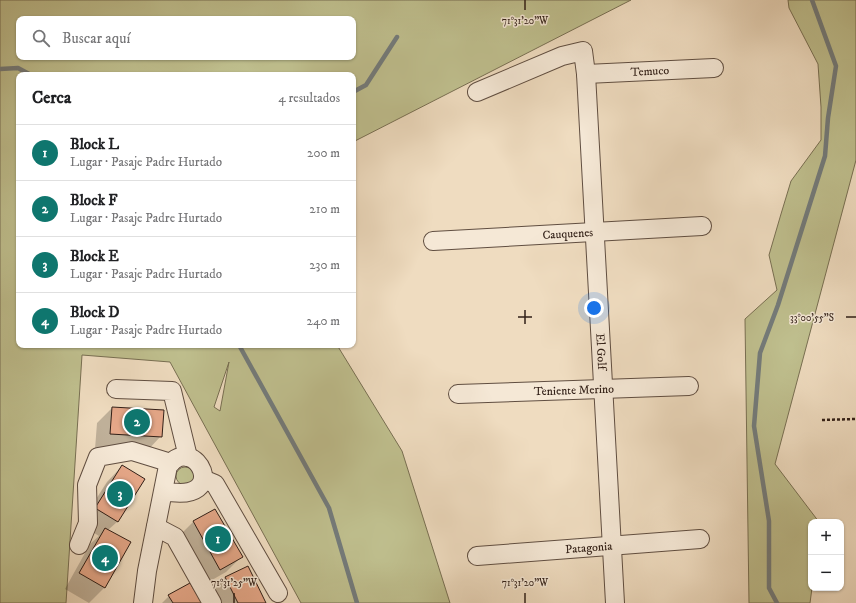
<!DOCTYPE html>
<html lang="es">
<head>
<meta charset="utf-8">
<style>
	body { margin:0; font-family:"IM FELL DW Pica",serif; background:#f6f6f6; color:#202124 }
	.controls { position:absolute; right:12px; bottom:12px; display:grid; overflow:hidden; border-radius:8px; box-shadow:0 1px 3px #0004 }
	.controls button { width:36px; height:36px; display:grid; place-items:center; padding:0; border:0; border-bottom:1px solid #e0e0e0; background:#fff; color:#202124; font:20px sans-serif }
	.you { position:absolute; left:594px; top:308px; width:14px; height:14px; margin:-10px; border:3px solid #fff; border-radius:50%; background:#1a73e8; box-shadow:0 0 0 6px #1a73e833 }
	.badge { display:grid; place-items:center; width:26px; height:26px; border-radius:50%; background:#0f766e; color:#fff; font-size:13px; font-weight:700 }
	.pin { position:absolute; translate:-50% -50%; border:2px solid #fff; box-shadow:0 1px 4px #0006 }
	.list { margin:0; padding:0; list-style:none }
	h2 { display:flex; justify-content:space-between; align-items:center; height:52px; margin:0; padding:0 16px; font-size:17px }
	h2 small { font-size:13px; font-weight:400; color:#757577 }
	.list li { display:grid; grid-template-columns:26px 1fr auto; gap:12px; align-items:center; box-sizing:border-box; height:56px; padding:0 16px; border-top:1px solid #e0e0e0 }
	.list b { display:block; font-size:15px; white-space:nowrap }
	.list p { margin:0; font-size:13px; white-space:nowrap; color:#757577 }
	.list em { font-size:13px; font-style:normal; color:#757577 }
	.icon { flex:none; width:22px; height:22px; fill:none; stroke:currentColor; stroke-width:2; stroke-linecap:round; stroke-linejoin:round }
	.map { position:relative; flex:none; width:856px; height:603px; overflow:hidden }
	.search { position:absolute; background:#fff; box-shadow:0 1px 3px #0004; left:16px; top:16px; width:340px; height:44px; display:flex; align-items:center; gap:10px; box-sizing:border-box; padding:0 14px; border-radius:8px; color:#757577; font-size:15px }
	.panel { position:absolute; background:#fff; box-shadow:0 1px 3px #0004; left:16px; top:72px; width:340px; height:276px; border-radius:8px }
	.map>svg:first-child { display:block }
	.green { fill:#bfbf8e; stroke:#786f52; fill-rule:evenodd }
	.shadow { fill:#0003 }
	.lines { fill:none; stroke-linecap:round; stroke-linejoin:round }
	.stream { stroke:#737b7b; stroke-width:4.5 }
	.building { fill:#e5a788; stroke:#311f17 }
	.minor-casing { stroke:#604e41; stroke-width:20 }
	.path { stroke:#311f17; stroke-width:2.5; stroke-dasharray:3 2; stroke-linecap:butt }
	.minor { stroke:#f5e8d6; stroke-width:18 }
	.ticks { fill:none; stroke:#311f17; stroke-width:1.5 }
	.labels { text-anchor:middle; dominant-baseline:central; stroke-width:3; stroke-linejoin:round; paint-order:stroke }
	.street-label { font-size:12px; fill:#311f17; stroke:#f5e8d6 }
	.ticks-label { font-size:10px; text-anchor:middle; fill:#311f17; stroke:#f5e8d6; stroke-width:3; stroke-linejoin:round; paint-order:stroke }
</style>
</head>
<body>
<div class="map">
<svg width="856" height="603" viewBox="0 0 856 603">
	<rect width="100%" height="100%" fill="#efdcc0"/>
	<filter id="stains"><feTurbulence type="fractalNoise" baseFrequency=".005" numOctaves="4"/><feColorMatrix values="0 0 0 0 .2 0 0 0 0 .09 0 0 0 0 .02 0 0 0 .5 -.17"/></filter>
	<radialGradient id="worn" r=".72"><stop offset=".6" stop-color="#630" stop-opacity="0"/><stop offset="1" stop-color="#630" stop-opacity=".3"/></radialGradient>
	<path class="green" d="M 0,0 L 631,0 L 353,142 L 353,75 L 19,75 L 19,345 L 337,345 L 402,451 L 450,603 L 301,603 L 170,362 L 82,355 L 66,603 L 0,603 ZM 19,19 L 353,19 L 353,57 L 19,57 ZM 229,362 L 220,411 L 214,407 Z
		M 788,0 L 856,0 L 856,160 L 775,464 L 819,522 L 811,522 L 812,588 L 810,603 L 749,603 L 745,319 L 777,290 L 769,255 L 781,214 L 791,181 L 821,140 L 821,107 L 818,64 L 789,8 Z
		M176 476a9 9 0 1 1 18 0a9 9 0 1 1-18 0Z"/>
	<path class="shadow" d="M 112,408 L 161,436 L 146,452 L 95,449 L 97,423 Z
		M 122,466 L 143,479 L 117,522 L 108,530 L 105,587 L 89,603 L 65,589 L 90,544 L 99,536 L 80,524 L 107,482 Z
		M 214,510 L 241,557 L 226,572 L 205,584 L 178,537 L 193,522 Z
		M 247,567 L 265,603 L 215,603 L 210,594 L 225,578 Z
		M 169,596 L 201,603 L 162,603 Z"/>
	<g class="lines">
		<path class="stream" d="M 0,69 L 18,68 L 31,75
			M 353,92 L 366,85 L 397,37
			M 239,345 L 329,508 L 357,603
			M 777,603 L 769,588 L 769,521 L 754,426 L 760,353 L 778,305 L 825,156 L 828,118 L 836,66 L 812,0"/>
	</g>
	<path class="building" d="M 112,407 L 164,410 L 162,437 L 110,434 Z
		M 122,465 L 145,479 L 118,522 L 95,508 Z
		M 215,509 L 243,557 L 220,570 L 193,521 Z
		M 105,528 L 131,542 L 105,588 L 79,573 Z
		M 248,566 L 266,603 L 238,603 L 225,577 Z
		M 190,583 L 202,603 L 173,603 L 168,595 Z"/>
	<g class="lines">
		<g class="minor-casing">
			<g id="minor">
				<path id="s1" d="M 586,74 L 714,68"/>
				<path id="s2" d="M 477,92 L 562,56 L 583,51 L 586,74 L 615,603"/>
				<path id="s3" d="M 433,241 L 702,226"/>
				<path d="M 116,389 L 172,391 L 188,457"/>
				<path id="s4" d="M 458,394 L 689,386"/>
				<path d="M 203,479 L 215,484 L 278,593"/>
				<path d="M 156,527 L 175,537 L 212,603"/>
				<path d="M 79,545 L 88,523 L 87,485 L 98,457 L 132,451 L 171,463"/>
				<path id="s5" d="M 477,556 L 700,539"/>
				<path d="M 143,603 L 147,571 L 168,466 C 195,431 233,505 164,491"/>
			</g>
		</g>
		<path class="path" d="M 822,420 L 856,419"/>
		<use href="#minor" class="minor"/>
	</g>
	<path class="ticks" d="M 525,0 L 525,10M 525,310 L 525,324M 518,317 L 532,317M 846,317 L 856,317M 234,593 L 234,603M 525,593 L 525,603"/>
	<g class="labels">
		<g class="street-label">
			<text stroke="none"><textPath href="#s1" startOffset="64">Temuco</textPath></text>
			<text stroke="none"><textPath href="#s3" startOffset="135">Cauquenes</textPath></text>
			<text stroke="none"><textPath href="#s2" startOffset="415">El Golf</textPath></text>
			<text stroke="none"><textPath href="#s4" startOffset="116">Teniente Merino</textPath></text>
			<text stroke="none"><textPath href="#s5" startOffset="112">Patagonia</textPath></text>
		</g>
	</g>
	<g class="ticks-label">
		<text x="525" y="24">71°31'20"W</text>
		<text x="812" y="321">33°00'55"S</text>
		<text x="234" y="586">71°31'25"W</text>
		<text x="525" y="586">71°31'20"W</text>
	</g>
	<rect width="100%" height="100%" filter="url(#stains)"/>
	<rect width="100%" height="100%" fill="url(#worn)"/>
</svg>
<div class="controls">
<button>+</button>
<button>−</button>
</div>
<div class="you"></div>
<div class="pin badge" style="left:218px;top:539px">1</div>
<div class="pin badge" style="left:137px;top:422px">2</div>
<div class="pin badge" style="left:120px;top:494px">3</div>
<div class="pin badge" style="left:105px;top:558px">4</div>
<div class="search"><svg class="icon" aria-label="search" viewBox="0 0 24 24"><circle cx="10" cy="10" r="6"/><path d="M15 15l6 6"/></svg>Buscar aquí</div>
<section class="panel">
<h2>Cerca<small>4 resultados</small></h2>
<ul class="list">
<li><span class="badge">1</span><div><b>Block L</b><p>Lugar · Pasaje Padre Hurtado</p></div><em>200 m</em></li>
<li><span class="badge">2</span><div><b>Block F</b><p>Lugar · Pasaje Padre Hurtado</p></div><em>210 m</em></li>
<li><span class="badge">3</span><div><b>Block E</b><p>Lugar · Pasaje Padre Hurtado</p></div><em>230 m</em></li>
<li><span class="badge">4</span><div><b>Block D</b><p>Lugar · Pasaje Padre Hurtado</p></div><em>240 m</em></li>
</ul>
</section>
</div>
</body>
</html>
